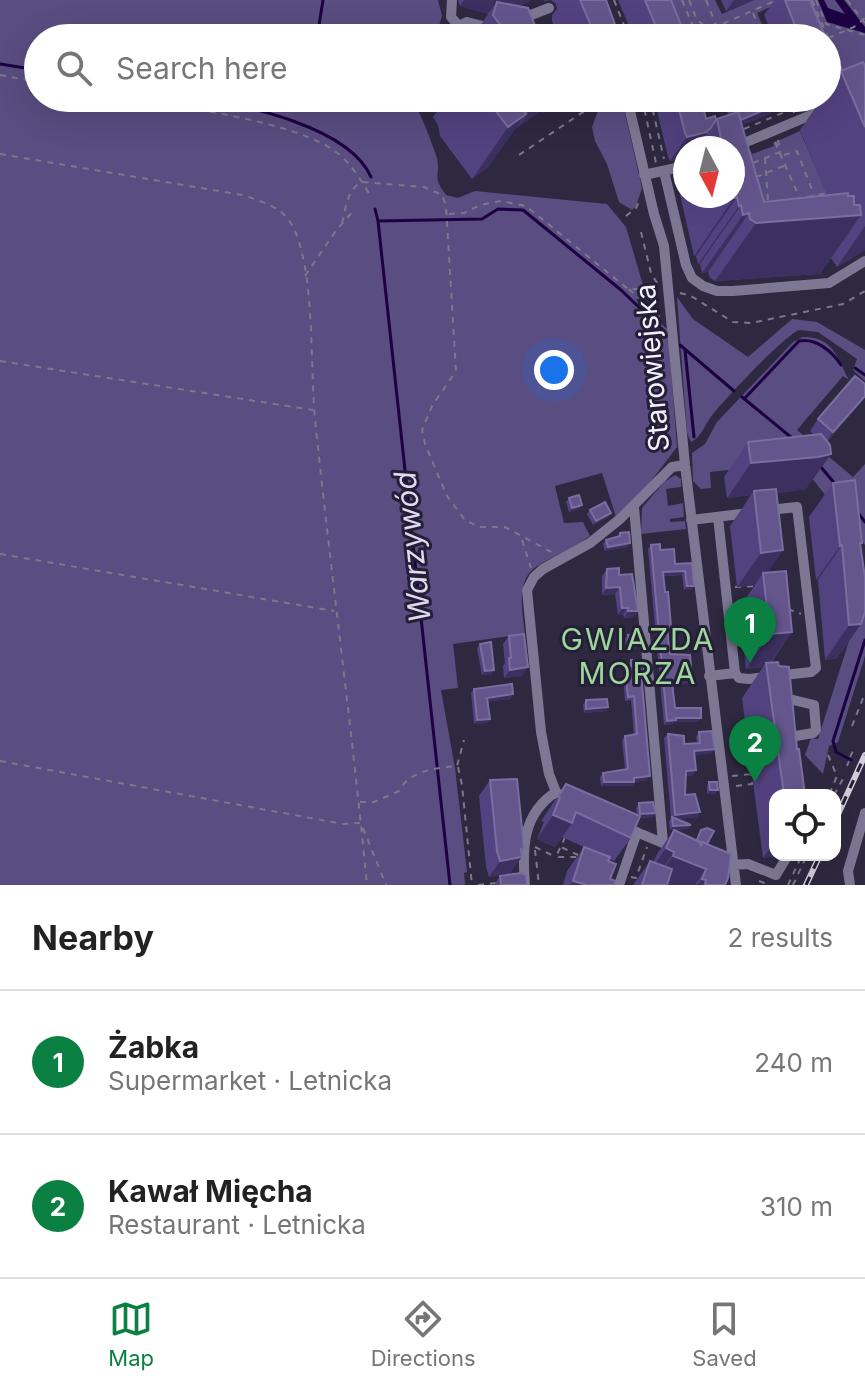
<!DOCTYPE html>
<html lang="en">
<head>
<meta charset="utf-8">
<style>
	body { margin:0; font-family:Inter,sans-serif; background:#f2f2f2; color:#222 }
	.controls { position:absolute; right:24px; bottom:24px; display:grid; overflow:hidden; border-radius:16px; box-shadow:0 8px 32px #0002 }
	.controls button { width:72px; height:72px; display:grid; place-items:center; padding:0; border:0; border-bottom:2px solid #e0e0e0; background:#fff; color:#222; font:40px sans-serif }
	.compass { position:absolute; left:673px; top:136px; width:72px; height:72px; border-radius:50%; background:#fff; box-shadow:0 8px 32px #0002; rotate:173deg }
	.you { position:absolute; left:554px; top:370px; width:28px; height:28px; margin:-20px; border:6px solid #fff; border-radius:50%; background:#1a73e8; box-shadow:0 0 0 12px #1a73e833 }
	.badge { display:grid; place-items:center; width:52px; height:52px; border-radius:50%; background:#0b8043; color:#fff; font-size:26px; font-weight:700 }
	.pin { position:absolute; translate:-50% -66px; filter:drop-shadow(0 2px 4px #0008) }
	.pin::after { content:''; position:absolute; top:42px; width:28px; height:24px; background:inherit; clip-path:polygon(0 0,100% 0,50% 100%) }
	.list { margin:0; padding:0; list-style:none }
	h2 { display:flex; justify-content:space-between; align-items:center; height:104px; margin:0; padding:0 32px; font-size:34px }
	h2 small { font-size:26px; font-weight:400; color:#767676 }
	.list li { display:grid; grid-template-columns:52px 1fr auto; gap:24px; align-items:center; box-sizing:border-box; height:144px; padding:0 32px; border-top:2px solid #e0e0e0 }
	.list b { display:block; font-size:30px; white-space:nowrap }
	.list p { margin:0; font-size:26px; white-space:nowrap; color:#767676 }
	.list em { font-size:26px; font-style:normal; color:#767676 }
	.icon { flex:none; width:44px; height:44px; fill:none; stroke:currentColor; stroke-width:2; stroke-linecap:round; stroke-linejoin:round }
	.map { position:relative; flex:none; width:865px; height:885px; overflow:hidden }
	.search { position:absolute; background:#fff; box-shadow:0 8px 32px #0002; left:24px; right:24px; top:24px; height:88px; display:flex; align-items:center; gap:20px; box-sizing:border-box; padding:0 28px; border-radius:44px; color:#767676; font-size:30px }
	.sheet { height:392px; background:#fff }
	nav { display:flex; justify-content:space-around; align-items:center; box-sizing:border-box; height:112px; border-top:2px solid #e0e0e0; background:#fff; font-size:22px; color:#767676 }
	nav a { display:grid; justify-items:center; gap:4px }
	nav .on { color:#0b8043 }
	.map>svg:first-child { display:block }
	.green { fill:#594d81 }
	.water { fill:#1c0242 }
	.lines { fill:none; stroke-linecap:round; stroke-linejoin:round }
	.stream { stroke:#1c0242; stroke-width:3 }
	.path { stroke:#7c788b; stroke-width:2; stroke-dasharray:6 6; stroke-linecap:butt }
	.minor { stroke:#7d7794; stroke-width:10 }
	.rail-casing { stroke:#d0cddc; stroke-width:6 }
	.rail { stroke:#241f36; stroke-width:3; stroke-dasharray:9; stroke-linecap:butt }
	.wall { fill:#534280 }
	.shaded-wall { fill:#3d3061 }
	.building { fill:#64558d; stroke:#7b6d9f; stroke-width:2 }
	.labels { text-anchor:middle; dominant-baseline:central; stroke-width:6; stroke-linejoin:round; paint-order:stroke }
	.street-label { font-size:28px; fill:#f3f1fe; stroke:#241f36 }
	.water-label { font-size:30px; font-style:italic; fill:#dedaef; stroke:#241f36 }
	.neighbourhood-label { font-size:30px; letter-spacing:2px; fill:#9ed69b; stroke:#241f36 }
</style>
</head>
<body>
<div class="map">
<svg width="865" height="885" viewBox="0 0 865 885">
	<rect width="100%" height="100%" fill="#2e2941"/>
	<path class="green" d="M 0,0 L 438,0 L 442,16 L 435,38 L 38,38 L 38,98 L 419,98 L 417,109 C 422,116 434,149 437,158 C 441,176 431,175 446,195 L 458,198 L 475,191 L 607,204 L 626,227 L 645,292 L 636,300 L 668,330 L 677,447 L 642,493 L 616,517 L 602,473 L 555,486 L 564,523 L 583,522 L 590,536 C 537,574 513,554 525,634 L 453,644 L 458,688 L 441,690 L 455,768 L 467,872 L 464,873 L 465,885 L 0,885 Z
		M 650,0 L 715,0 L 722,14 L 754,0 L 865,0 L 865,75 L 827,91 L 827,38 L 805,38 L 784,1 L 757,13 L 768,38 L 666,38 Z
		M 615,99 L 622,100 L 642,188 L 636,206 L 632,210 L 619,202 L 607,164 L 595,141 L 592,127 L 599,108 Z
		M 800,131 L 825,189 L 835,186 L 830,217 L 733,196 L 733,157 L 750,150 L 752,154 L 774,146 L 773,143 Z
		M 677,297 L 693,319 L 748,357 L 792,319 L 817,322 L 865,350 L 865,381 L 853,370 L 857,359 L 818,332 L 799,330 C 784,336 721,403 710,418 C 704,427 701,437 691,442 L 687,433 Z
		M 803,337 C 834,337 837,358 849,380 L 843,376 L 797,430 L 853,477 L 865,464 L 865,545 L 799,462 L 710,472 L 711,488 L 701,489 L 693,481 L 692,453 L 705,444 L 717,422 L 793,342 Z
		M 675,475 L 681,479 L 681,487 L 666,489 L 668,506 L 683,503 L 684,517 L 670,519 L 670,522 L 685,521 L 686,529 L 641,534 L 642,508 L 664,482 Z
		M 865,590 L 865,656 L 838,742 L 829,746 L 823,774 L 805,755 L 811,738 L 818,739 Z"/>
	<path class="water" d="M 818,0 L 824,0 L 828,8 L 845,14 L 835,0 L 844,0 L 865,27 L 865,33 L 827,22 Z"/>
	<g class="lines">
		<path class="stream" d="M 317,38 L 323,0
			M 0,64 L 38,70
			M 198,98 C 248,106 349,127 371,177
			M 375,209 L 378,221 L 450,885
			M 378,221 L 482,219 L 498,209 L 523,210 L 621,290 L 668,335
			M 680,345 L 734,391
			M 685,350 L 694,437
			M 855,368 L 865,375
			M 742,397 L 792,438
			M 744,399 L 799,341 C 816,338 832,351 841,365
			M 820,466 L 836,485
			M 858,513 L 865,522
			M 851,760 L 836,752 L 833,741 L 865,640"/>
		<path class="path" d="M 614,0 L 629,38
			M 682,0 L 698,38
			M 689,0 L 697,20 L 722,38
			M 706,0 L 716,25
			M 812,0 L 843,72
			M 816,0 L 826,24 L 865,35
			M 847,0 L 865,23
			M 753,13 L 763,38
			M 681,24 L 686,38
			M 725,24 L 731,38
			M 690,38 L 777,0
			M 828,38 L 854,27 L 865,18
			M 0,75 L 38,82
			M 127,98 C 183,108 292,120 336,152 C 350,162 361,180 370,195
			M 642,98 L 656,163
			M 650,98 L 664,159
			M 788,98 L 794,113
			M 703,105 L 711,98
			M 744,129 L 792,109
			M 775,142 L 800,199
			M 0,154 L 243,195 C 265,203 285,207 295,231 C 315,278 310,366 315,419 C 331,574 352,729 367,885
			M 519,155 L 604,98
			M 784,155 L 797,151 L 814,195
			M 765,158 L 768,201
			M 753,163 L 780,152 L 778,140
			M 756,177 L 784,166
			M 807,197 L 828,193
			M 449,214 L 464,213 L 480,205 L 501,201 L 526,206 L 628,289 L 654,289 L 657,286
			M 626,216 L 636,208 L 640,200
			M 342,223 C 346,208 347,189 362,182 L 424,187 L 442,195 L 446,206 L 456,371 L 432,406 L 422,430 L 425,444 L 447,496 L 465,520 L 479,527 L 505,527 L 553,553
			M 641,232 L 651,273 L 657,283
			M 305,276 L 335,232 L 354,210
			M 629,289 L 660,317
			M 680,293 L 691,296 L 733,322 L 751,323 L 843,304 L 865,291
			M 0,361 L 313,410
			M 522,540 L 531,568
			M 0,554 L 334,611
			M 735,587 L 756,586
			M 788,609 L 801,614
			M 852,726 L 865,693
			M 828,755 L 837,776 L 829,795
			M 850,757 L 853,751
			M 0,761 L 343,824 L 360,823
			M 847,766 L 849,761
			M 458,767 L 462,785 L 472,885
			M 732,776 L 753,774
			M 736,786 L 752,784 L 751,775
			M 834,795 L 844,777
			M 360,802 L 374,802 L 399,791 C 410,770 437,768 457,766 L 464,740
			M 363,828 L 386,885
			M 565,837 L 561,847 L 578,855
			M 535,847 L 556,857
			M 560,848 L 556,857 L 577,857
			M 535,850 L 539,885
			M 631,877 L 636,878 L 647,847
			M 759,881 L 769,885
			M 478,885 L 496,883
			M 788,885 L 802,855
			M 793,885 L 807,855"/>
		<path class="minor" d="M 452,0 L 451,17 L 459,26
			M 521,19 L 549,8
			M 454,38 L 459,26 L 467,22 L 491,28
			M 627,98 L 654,214 L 664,246 L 685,465 L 736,885
			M 732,148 L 823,110
			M 664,171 L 686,265 L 692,278 L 703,286 L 717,291 L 733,291 L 829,283 L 865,261
			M 644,175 L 685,166
			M 634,507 L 663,843
			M 691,520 L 749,513
			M 735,673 L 739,678 L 749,679 L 811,672 L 816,668 L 797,507 L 769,510
			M 709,676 L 735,673 L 718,517
			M 781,697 L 814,705 L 816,730 L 813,733 L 796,736
			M 567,801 L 556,792 L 549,774 L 541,732 L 527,590 L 534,577 L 543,569 L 590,543 L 620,519 L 672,467 L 685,465
			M 622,826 L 677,849
			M 730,865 L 748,864 L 776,875 L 788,855
			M 525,885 C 522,849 522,814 556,792
			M 619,885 L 637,832
			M 850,885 L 848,871 L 865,813"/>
		<g class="rail-casing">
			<path id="rail" d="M 835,821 L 865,755
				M 806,885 L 820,855"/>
		</g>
		<use href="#rail" class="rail"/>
	</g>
	<path class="wall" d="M 458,0 L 530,0 L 529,2 L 518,6 L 510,38 L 472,38 L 488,14 L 460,6 Z
		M 544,0 L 606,0 L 620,38 L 559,38 L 552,21 L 552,15 L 557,9 L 556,4 L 551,0 L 544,1 Z
		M 618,0 L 671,0 L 672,38 L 634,38 Z
		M 721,0 L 753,0 L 726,11 Z
		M 775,0 L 810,0 L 826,38 L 774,38 L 764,15 Z
		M 827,42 L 840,73 L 841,71 L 865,66 L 865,250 L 837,267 L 831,258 L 820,274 L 715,281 L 710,278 L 708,272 L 702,273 L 700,264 L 698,264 L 696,256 L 694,256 L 676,177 L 685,164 L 685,196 L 733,196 L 733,148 L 685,148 L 685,158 L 670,161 L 668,157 L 654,98 L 701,98 L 706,119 L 716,120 L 728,115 L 726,105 L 731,98 L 773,98 L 776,105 L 770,114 L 742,125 L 764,202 L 827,195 L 800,130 L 821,100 L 802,107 L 798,98 L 827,98 Z
		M 447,98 L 558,98 L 552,107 L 543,113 L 542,110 L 518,127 L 517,126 L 489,166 L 472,179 L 440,136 L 438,125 L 433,117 Z
		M 865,384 L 865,397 L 827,442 L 806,489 L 777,493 L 783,550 L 767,573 L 792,632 L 771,663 L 797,749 L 805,795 L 775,795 L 775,856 L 763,858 L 742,698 L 763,667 L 746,669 L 739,608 L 755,585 L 737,587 L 730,526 L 751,495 L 727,498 L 724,477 L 748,442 L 814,435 L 810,431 L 818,419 Z
		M 833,483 L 862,543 L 860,546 L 861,624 L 837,658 L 825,660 L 818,580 L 816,580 L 809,517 Z
		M 569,498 L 579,509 L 569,512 L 566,502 Z
		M 590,510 L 608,517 L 593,525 L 587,514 Z
		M 620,533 L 630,543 L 627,547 L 605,551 L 603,544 L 606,540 L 617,537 Z
		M 651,545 L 660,550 L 675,564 L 692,563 L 694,586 L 691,590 L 684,590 L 682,575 L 664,576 L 670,654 L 692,678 L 689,683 L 673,686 L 675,708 L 701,718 L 698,722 L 674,722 L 673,724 L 664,725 L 648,549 Z
		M 607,569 L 619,575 L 638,611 L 633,617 L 624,618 L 623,614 L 618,615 L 615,594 L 602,595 L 602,576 Z
		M 628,635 L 636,649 L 626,649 L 625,639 Z
		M 509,636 L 522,676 L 504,678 L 503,666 L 505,663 L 503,644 Z
		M 480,644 L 491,675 L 482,675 L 477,648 Z
		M 631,660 L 647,780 L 634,782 L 632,786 L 601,786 L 600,777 L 603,773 L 625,769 L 622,740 L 625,736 L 634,735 L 631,700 L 625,701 L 623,670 L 625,666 L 628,666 Z
		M 474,689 L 513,694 L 510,699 L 488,701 L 487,723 L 474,724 L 471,693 Z
		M 586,700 L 608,707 L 605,711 L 584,713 L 583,705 Z
		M 699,732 L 712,753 L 694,755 L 693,775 L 686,776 L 685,795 L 700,812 L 697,817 L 676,819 L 688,829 L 670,830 L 669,822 L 671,818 L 664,738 L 668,734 L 684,744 L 697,743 L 696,737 Z
		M 490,780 L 521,852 L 510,873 L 489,877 L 486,867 L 479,796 Z
		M 709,782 L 718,790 L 715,794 L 707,794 L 707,786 Z
		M 566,784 L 637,814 L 636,808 L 639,803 L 653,817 L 639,818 L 631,838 L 614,861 L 609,859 L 610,879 L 614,885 L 563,885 L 567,871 L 584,847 L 562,837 L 555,847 L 537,839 L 544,822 L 541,821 Z
		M 674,830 L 696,840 L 701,830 L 725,885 L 670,885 L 667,884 L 667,885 L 633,885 L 650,861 L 653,863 L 657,854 Z
		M 500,876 L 527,885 L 494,885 Z"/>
	<path class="shaded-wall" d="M 464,0 L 530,0 L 529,2 L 492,16 L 497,2 L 488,14 L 460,6 Z
		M 734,0 L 753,0 L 726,11 Z
		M 681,25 L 672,38 L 656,38 L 659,34 Z
		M 838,76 L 827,91 L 827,80 Z
		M 539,98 L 550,98 L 542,110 L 518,127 Z
		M 554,98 L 558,98 L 552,107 L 543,113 Z
		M 809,98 L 822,98 L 821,100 L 802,107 Z
		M 776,105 L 770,114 L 732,129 L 738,121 Z
		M 526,114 L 489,166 L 472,179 L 508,127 Z
		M 710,129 L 696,148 L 685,148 L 685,158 L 670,161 L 687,137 Z
		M 737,197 L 696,256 L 694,256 L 734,198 Z
		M 741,205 L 700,264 L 698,264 L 739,206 Z
		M 749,213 L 708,272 L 702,273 L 743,215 Z
		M 861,215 L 820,274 L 715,281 L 756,223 Z
		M 865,226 L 865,250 L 837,267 Z
		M 865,396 L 862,401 L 825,444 L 833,432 Z
		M 831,454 L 806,489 L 794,491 L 754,495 L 754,491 L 751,495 L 727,498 L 751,463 Z
		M 582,505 L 579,509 L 569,512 L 572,508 Z
		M 611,513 L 608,517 L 593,525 L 596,521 Z
		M 630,543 L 627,547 L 605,551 L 608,547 Z
		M 842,545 L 818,580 L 816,580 L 840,546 Z
		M 783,550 L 764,578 L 763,573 L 755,585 L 737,587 L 761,553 Z
		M 685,571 L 682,575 L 660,576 L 663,572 Z
		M 687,586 L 694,586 L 691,590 L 684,590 Z
		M 620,587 L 615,594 L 602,595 L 606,588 Z
		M 622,608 L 628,608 L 623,614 L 618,615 Z
		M 628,611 L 638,611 L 633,617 L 624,618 Z
		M 861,624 L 837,658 L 825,660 L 849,625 Z
		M 792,632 L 768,666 L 766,663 L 763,667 L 746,669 L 770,634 Z
		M 639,644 L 636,649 L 626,649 L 629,645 Z
		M 528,667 L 522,676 L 504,678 L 510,670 Z
		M 494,670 L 491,675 L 482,675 L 485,671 Z
		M 692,678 L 689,683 L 669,687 L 672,683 Z
		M 513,694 L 510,699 L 485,702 L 487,698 Z
		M 608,707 L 605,711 L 584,713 L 586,709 Z
		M 676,718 L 701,718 L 698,722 L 674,722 L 673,724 L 664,725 L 667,721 Z
		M 490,719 L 487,723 L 474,724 L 477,720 Z
		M 715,749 L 712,753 L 691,756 L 694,751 Z
		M 696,770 L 693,775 L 683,776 L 686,771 Z
		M 650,776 L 647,780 L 633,782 L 634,782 L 632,786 L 601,786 L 604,782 Z
		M 710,790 L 718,790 L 715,794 L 707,794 Z
		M 700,812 L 697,817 L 671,820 L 675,815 Z
		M 656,813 L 653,817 L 637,818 L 640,814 Z
		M 553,815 L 572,823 L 555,847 L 537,839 Z
		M 691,825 L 688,829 L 670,830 L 673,826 Z
		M 775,841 L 775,856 L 763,858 Z
		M 524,848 L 517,858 L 522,857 L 510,873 L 489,877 L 500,861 L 521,849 Z
		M 666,848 L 674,852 L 658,876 L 649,872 Z
		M 673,856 L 706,869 L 695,885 L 670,885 L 656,879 Z
		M 702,879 L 706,880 L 703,885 L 697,885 Z
		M 573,881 L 587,885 L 570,885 Z"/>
	<path class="building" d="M 580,0 L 606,0 L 620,38 L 594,38 L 596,37 Z
		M 645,0 L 671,0 L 681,25 L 659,34 Z
		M 785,0 L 810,0 L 826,38 L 800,38 Z
		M 497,2 L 528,8 L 540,38 L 510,38 L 493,15 Z
		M 827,42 L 840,73 L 838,76 L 827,80 Z
		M 863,62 L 865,66 L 865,127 L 841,71 Z
		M 486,98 L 514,98 L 526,114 L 508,127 Z
		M 676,98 L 701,98 L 706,119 L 715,116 L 716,120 L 710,129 L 708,130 L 707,132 L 687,137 L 685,133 Z
		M 732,98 L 773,98 L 776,105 L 741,120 L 738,112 L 735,113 Z
		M 738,112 L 764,202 L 848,193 L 848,196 L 854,196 L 854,205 L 860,205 L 861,215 L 756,223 L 750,219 L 749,213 L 743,215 L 741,205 L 739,206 L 737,197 L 734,198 L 733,191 L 733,148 L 723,148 L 717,119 Z
		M 855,376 L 865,384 L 865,396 L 833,432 L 818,419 Z
		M 821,434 L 830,445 L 831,454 L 818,457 L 751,463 L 748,442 Z
		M 855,480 L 862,543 L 860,543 L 865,577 L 865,612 L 861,624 L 849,625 L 842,545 L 840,546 L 833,483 Z
		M 776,489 L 783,550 L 761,553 L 754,491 Z
		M 579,495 L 582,505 L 572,508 L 569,498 Z
		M 605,502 L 611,513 L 596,521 L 590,510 Z
		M 629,532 L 630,543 L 608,547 L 606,540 L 620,536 L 620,533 Z
		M 660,544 L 660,550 L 674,549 L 675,564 L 692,563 L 694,586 L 687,586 L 685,571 L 663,572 L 665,592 L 668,592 L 669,602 L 671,627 L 667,627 L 670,654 L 690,655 L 692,678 L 672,683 L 675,708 L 701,708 L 701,718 L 676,718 L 676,720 L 667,721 L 651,545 Z
		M 619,568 L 619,575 L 632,574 L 638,611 L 628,611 L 628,608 L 622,608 L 620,587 L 606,588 L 607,569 Z
		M 786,571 L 792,632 L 770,634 L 763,573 Z
		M 524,634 L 528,667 L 510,670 L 509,658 L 511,658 L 509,636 Z
		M 638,634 L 639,644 L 629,645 L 628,635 Z
		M 491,642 L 494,670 L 485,671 L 480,644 Z
		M 631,660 L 640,660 L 650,776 L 634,778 L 634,782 L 604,782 L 603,773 L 628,769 L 625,736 L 637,734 L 634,696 L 628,697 L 625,666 L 631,666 Z
		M 778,662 L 779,666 L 789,667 L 797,749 L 799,749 L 805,795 L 784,795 L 766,663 Z
		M 512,684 L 513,694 L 487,698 L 490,719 L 477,720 L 474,689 Z
		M 607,699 L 608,707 L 586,709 L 586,700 Z
		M 712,731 L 715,749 L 694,751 L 696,770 L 686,771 L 685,795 L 695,794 L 700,812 L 675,815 L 668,734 L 684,736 L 684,744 L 700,743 L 699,732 Z
		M 517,779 L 524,848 L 521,849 L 522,857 L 500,861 L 497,851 L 490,780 Z
		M 709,782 L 717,782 L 718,790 L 710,790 Z
		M 566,784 L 640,816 L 631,838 L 576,812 L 572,823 L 553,815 L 560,798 L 558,797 Z
		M 653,802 L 656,813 L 640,814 L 639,803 Z
		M 672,817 L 691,825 L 673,826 Z
		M 707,828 L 714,831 L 707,844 L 702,842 L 701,845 L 700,842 L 697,840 L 701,830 Z
		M 674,830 L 700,842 L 701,846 L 702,842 L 731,854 L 728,878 L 725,885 L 705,885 L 706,880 L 702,879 L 706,869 L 673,856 L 674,852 L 666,848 Z
		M 584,847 L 610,857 L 608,861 L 616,864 L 610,879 L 616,881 L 614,885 L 587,885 L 573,881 Z
		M 650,861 L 672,869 L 667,885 L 642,885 Z
		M 521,873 L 526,875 L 527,885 L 501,885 L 500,876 Z"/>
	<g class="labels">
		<g class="street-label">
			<text transform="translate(652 368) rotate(-95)">Starowiejska</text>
		</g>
		<g class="water-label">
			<text transform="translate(412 547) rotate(-96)">Warzywód</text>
		</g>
		<g class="neighbourhood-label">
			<text x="638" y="639">GWIAZDA<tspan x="638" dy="34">MORZA</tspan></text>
		</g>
	</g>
</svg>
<div class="controls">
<button><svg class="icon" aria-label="locate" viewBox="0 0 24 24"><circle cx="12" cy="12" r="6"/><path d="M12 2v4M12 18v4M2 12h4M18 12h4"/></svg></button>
</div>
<svg class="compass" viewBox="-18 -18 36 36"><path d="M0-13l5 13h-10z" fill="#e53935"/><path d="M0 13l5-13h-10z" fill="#767676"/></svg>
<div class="you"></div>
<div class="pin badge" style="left:750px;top:663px">1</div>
<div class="pin badge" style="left:755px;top:782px">2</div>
<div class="search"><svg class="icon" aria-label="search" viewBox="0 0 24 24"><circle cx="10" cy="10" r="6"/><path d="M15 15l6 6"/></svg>Search here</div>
</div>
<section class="sheet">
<h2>Nearby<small>2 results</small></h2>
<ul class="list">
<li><span class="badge">1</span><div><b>Żabka</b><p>Supermarket · Letnicka</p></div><em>240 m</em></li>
<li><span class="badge">2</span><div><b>Kawał Mięcha</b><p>Restaurant · Letnicka</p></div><em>310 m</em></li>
</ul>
</section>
<nav>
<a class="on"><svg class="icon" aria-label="map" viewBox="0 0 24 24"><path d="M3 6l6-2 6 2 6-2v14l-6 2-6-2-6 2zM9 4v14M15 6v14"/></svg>Map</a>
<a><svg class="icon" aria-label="directions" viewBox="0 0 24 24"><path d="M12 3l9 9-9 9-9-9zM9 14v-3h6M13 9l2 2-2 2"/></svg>Directions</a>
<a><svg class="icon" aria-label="saved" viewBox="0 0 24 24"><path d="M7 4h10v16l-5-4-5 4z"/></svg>Saved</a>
</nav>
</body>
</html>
